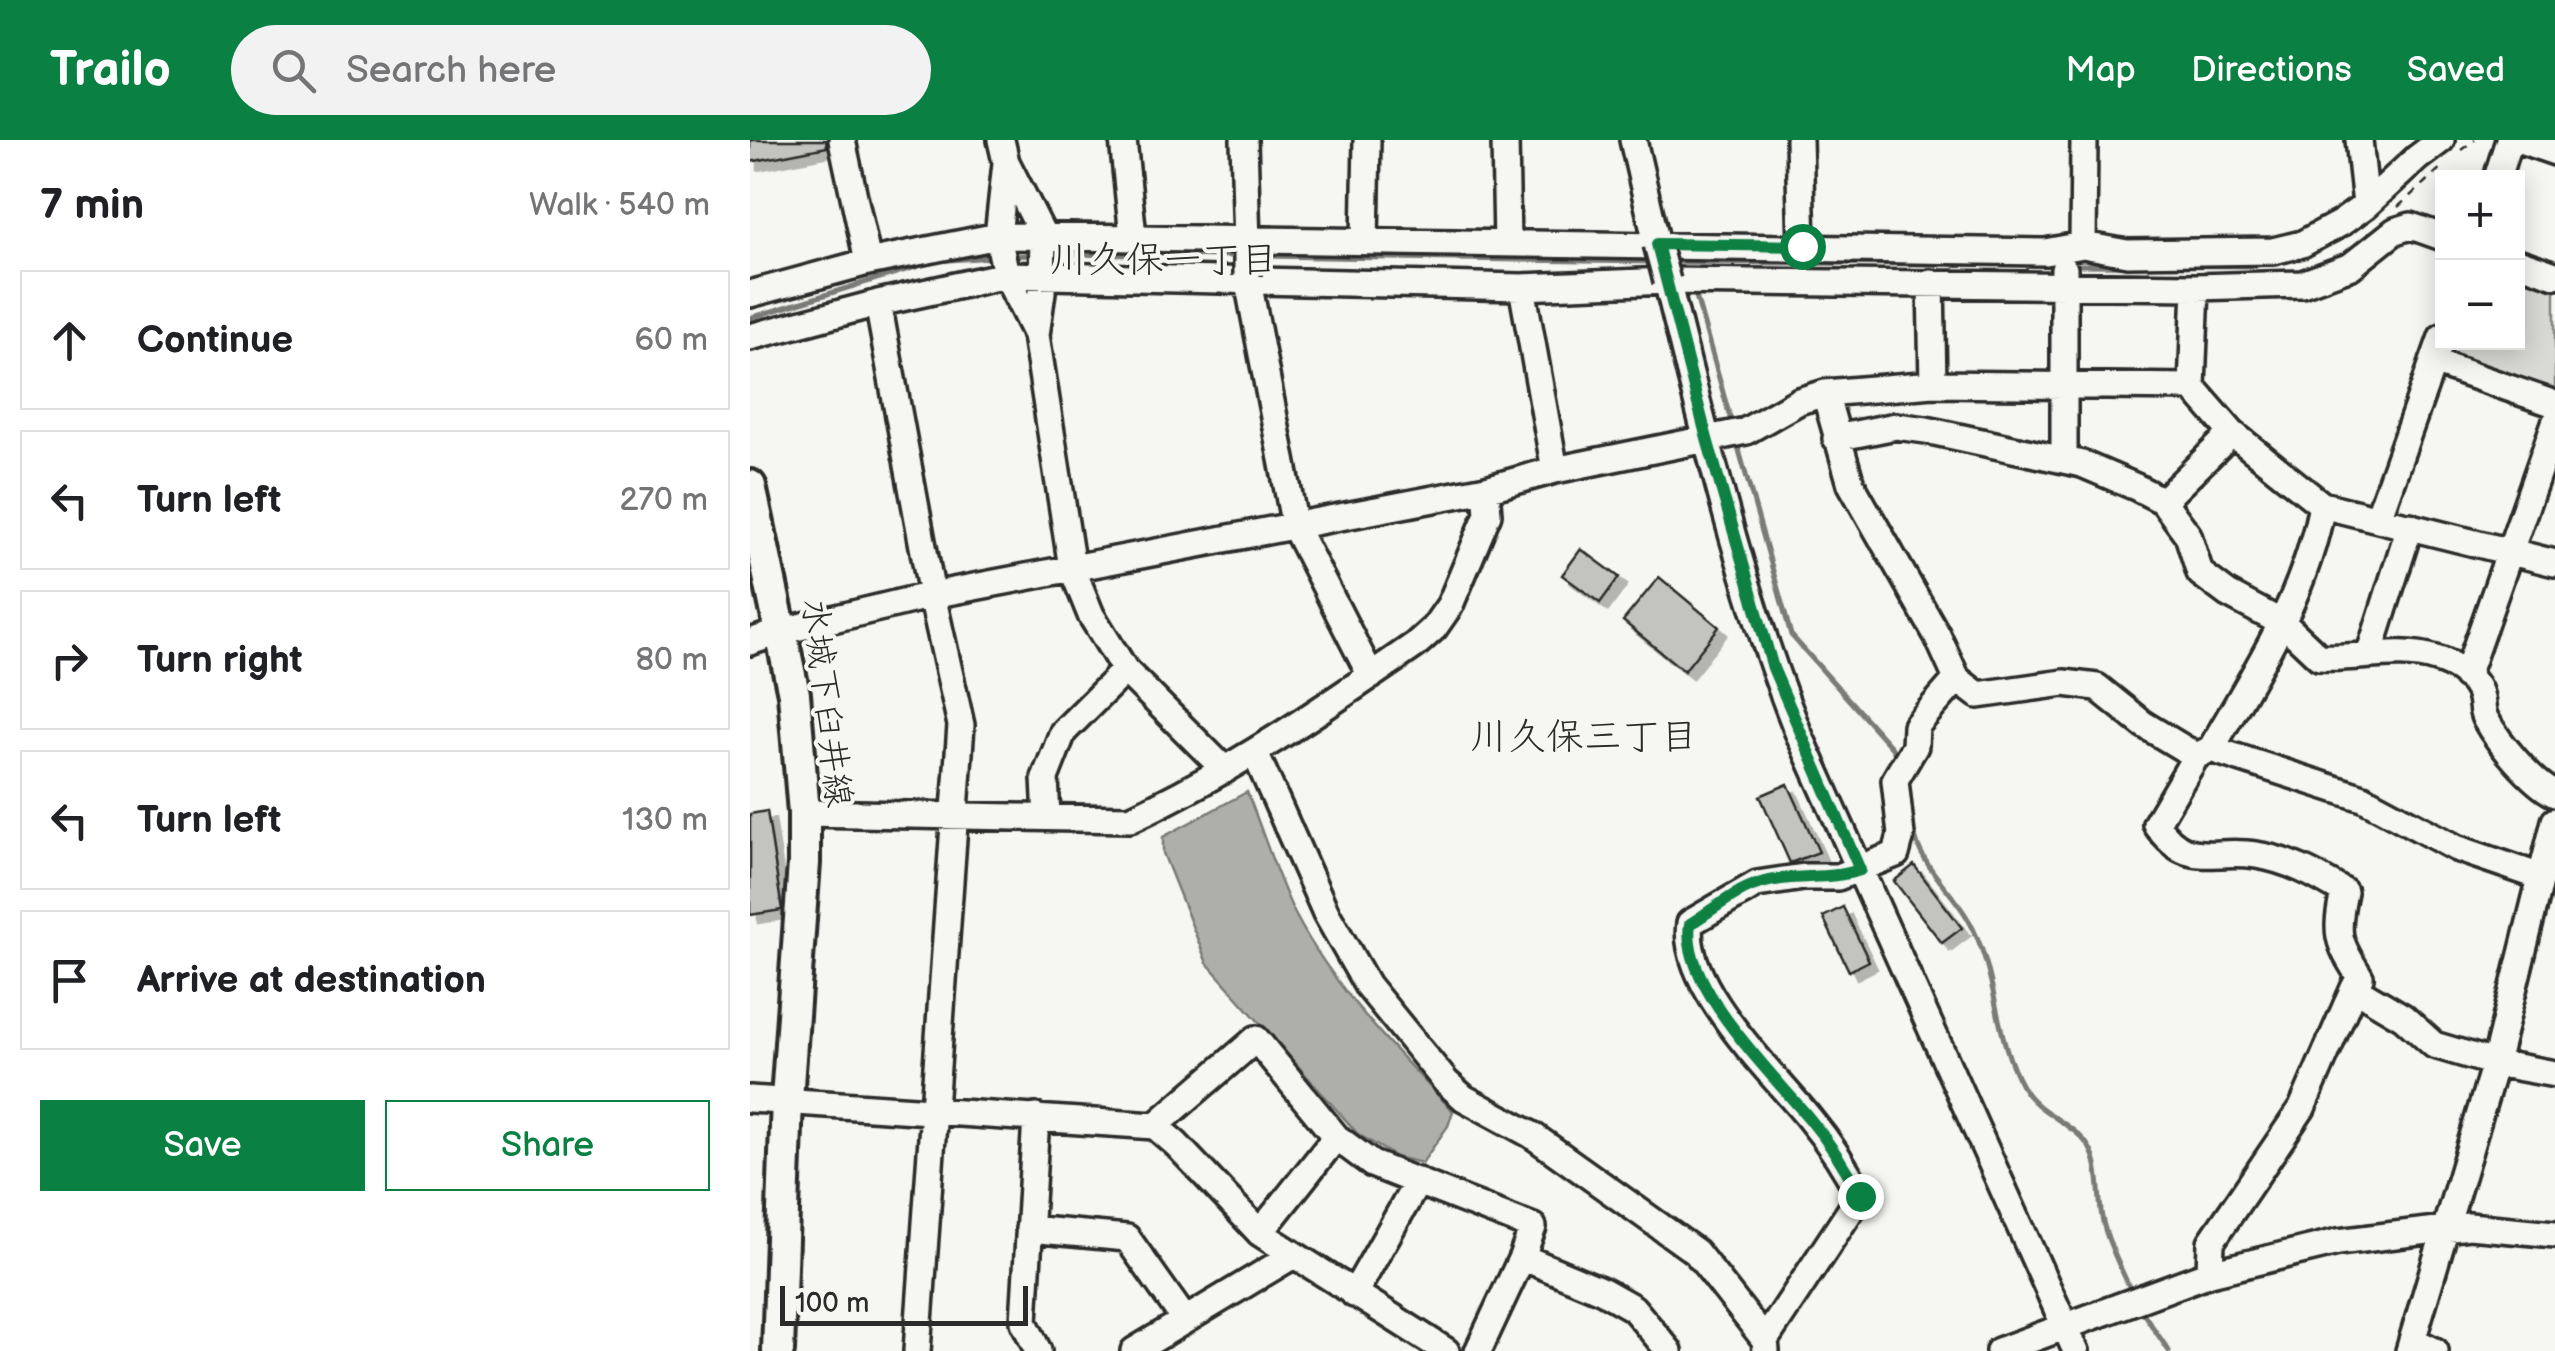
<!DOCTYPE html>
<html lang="en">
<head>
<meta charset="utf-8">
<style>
	body { margin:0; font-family:"Balsamiq Sans","Klee One",sans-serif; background:#f2f2f2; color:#202124 }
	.controls { position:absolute; right:30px; top:30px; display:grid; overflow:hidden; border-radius:0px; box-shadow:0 5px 25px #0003 }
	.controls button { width:90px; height:90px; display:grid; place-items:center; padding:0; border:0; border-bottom:2px solid #e0e0e0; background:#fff; color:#202124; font:50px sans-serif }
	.scale { position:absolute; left:30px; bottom:25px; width:248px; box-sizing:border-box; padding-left:10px; border:5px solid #2b2b2b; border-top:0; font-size:28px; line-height:35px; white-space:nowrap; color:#2b2b2b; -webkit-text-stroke:8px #f6f6f2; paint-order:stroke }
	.stop { position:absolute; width:30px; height:30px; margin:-22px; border:8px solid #0b8043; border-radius:50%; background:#fff }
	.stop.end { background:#0b8043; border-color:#fff; box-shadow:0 2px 10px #0008 }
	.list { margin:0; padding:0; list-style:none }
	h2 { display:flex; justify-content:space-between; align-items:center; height:130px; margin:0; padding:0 40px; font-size:42px }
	h2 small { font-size:32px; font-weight:400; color:#757577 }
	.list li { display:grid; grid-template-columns:65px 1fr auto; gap:30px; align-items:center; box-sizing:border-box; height:140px; margin:0 20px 20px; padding:0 20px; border:2px solid #e0e0e0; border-radius:0px }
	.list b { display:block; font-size:38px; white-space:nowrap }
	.list em { font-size:32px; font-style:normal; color:#757577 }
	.actions { display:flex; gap:20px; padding:30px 40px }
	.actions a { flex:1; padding:22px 0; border:2px solid #0b8043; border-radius:0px; text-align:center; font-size:35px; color:#0b8043 }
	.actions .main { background:#0b8043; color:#fff }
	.icon { flex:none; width:55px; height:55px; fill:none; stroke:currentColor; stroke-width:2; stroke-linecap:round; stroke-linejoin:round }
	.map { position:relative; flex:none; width:1805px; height:1211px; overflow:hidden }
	header { display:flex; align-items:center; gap:60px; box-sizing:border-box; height:140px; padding:0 50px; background:#0b8043; color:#fff }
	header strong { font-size:48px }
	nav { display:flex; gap:55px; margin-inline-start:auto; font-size:35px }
	.search { width:700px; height:90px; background:#f2f2f2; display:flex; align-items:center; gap:25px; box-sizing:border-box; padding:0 35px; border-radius:55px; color:#757577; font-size:38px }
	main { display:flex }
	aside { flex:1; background:#fff }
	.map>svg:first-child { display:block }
	.green { fill:#d9d9d5; stroke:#828280; stroke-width:2.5 }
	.water { fill:#aeaeab; stroke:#7a7a78; stroke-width:2.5 }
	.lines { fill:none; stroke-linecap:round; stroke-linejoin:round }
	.stream { stroke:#7a7a78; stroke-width:5 }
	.building { fill:#c3c3c0; stroke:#2b2b2b; stroke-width:2.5; filter:url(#shadow) }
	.minor-casing { stroke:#2b2b2b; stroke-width:32 }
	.major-casing { stroke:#2b2b2b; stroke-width:38 }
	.path { stroke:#2b2b2b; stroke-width:2.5; stroke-dasharray:8 8; stroke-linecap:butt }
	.minor { stroke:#f6f6f2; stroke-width:25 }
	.major { stroke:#f6f6f2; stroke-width:30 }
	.minor-bridge-casing { stroke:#2b2b2b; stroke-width:32; stroke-linecap:butt }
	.minor-bridge { stroke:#f6f6f2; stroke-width:25 }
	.route { stroke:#0b8043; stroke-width:12 }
	.labels { text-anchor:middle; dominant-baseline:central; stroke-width:8; stroke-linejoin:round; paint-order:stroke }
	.street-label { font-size:35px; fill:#2b2b2b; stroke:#f6f6f2 }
	.neighbourhood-label { font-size:38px; fill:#2b2b2b; stroke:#f6f6f2 }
</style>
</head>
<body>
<header>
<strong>Trailo</strong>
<div class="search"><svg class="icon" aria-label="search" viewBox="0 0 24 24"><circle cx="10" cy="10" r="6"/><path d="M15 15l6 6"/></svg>Search here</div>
<nav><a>Map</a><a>Directions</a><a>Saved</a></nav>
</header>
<main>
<aside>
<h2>7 min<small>Walk · 540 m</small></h2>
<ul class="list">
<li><svg class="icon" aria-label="ahead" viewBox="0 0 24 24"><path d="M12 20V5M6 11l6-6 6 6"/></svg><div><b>Continue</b></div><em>60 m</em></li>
<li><svg class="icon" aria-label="left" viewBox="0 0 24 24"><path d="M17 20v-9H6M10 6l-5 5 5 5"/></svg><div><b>Turn left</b></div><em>270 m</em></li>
<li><svg class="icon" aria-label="right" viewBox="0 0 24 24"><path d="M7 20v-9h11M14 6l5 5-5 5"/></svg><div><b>Turn right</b></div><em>80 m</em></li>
<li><svg class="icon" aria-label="left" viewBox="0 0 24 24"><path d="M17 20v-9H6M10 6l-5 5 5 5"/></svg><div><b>Turn left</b></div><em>130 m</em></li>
<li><svg class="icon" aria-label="arrive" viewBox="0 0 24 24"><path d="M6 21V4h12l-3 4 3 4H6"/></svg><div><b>Arrive at destination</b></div></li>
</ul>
<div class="actions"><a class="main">Save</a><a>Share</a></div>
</aside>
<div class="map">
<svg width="1805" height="1211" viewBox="0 0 1805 1211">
	<defs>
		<filter id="shadow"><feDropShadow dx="8" dy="8" stdDeviation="0" flood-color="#0004"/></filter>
	</defs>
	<rect width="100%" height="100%" fill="#f6f6f2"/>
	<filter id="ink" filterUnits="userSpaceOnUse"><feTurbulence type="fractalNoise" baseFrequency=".01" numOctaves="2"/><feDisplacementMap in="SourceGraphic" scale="20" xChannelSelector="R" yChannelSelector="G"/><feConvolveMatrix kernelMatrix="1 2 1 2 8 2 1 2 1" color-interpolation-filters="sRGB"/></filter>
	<g filter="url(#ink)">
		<path class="green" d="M 1768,122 L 1805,135 L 1805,264 L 1683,222 L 1692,202 L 1768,202 Z"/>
		<path class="water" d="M 497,652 C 513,692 526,735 545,774 C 583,847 646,912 703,971 L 698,986 L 672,1023 L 646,1017 L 608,994 L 457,823 L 413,713 L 413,697 Z"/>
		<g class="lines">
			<path class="stream" d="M 299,114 L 488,116
				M 1558,114 L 1591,99 L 1600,91
				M 259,116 L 283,115
				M 504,116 L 903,122
				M 919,122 L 1308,125
				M 1319,125 L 1500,126 L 1518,123
				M 944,149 L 983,288
				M 0,178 L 185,121 L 243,117
				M 987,303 L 1041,495 L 1142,608 L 1148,620
				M 1163,688 C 1169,725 1200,748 1218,779 C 1248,830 1243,895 1272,946 C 1287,974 1323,982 1339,1007 C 1352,1028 1347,1059 1353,1082 C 1359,1107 1372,1130 1382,1153
				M 1389,1167 L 1419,1211"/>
		</g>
		<path class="building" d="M 0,0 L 76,0 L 77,7 L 0,22 Z
			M 831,409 L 869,437 L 850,463 L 812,435 Z
			M 909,437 L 969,487 L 934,531 L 873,481 Z
			M 1038,644 L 1069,712 L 1040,723 L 1010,656 Z
			M 17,671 L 32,770 L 0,775 L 0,674 Z
			M 1164,725 L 1212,788 L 1192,803 L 1144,741 Z
			M 1093,767 L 1119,821 L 1099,831 L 1073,777 Z"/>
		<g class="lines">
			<g class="minor-casing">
				<path id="minor" d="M 92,0 L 118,122
					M 251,0 L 256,22 L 293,95 L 292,152 L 286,195 L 322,428 L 341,475 L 375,530 L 475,630
					M 373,0 L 383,96
					M 494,0 L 497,105
					M 755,0 L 757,103
					M 883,0 L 907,104
					M 1049,0 L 1052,106
					M 1609,0 L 1616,65
					M 1770,0 L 1805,12
					M 256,23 L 248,96 L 256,135 L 286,195
					M 1747,38 L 1759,0
					M 615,101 L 617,0
					M 1333,105 L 1334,0
					M 1768,122 L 1805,135
					M 497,136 L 545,387 L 621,536
					M 917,141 C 955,292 990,447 1048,592 L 1326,1211
					M 1181,143 L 1183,244
					M 772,147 L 805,330
					M 0,154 L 118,122 L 248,96 L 1295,112 L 1333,105 L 1377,113 L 1523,111 L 1552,104 L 1591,83 L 1616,65 L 1667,18 L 1691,0
					M 128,163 L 182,455 L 211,585 L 167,1211
					M 0,197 L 128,163 L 256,135 L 772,147 L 917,141 L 1446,147 L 1552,144 L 1601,126 L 1645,91 L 1661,86 L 1692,97
					M 1683,222 L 1805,264
					M 1442,247 L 1446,147
					M 1075,253 L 1101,344 L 1187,495 L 1207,539 L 1228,555 L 1314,543 L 1347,547 L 1393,584 L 1446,616
					M 1086,298 L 1146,286 L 1176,290 L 1332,324 L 1386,347 L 1413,361 L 1438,395 L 1450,433 L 1478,454 L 1534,484 L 1569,517 C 1608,520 1648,507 1686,519 C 1704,524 1727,538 1731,558 C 1733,567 1731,572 1736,580 C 1748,602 1782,643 1805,654
					M 1314,320 L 1314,129
					M 1413,361 L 1482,293
					M 1572,365 C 1555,457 1507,529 1461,609 L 1446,616 L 1406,684 C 1437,730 1462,708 1506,715 C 1539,720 1566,735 1594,752 C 1585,794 1587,801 1610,837 L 1604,848 L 1653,877 L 1684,905 L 1745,923 L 1805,934
					M 1628,378 L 1692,197
					M 0,502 L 33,491 L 182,455 L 736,349 L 805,330 L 996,291 L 1049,261 L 1075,253 L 1183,244 L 1442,247 L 1482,293 L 1572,365 L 1805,423
					M 1619,515 L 1660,386
					M 1716,536 L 1805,283
					M 1461,609 L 1613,658 L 1706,708 L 1791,737
					M 505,613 L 576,773 L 617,845 L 696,942 L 714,958 L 782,995 L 946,1112 L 1015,1200 L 1016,1211
					M 54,673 L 380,679 C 481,632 573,569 665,505 L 684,488 L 700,465 L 738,374 L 736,349
					M 297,677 L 295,638 L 313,592 L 375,530
					M 0,959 L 405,986 L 426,1004 L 510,1093 L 696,1211
					M 286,977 L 274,1182 L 288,1211
					M 405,986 L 506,899 L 586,997 L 622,1024 L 783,1087 L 772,1117 L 853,1151 L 883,1168 L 919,1211
					M 279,1089 L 377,1098 L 435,1180
					M 510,1093 L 586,997
					M 1460,1133 L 1461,1102 L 1552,968 L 1604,848
					M 604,1154 L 668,1041
					M 1015,1200 L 1110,1056 C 1097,1029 1078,1001 1059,978 C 1022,932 930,845 940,783 L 1007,744 L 1054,737 L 1088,737 L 1146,714 L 1151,695 L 1145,640 L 1165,606 L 1166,586 L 1207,539
					M 1662,1200 L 1685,1211
					M 384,1211 L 542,1116
					M 728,1211 L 772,1117
					M 1249,1211 L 1460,1133 L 1588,1102 L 1719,1086 L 1805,1094
					M 1659,1211 L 1745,923 L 1805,681"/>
			</g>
			<g class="major-casing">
				<path id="major" d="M 0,346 L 44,554 L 54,673 L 54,723 L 37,959 L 28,1211"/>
			</g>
			<path class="path" d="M 1711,10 L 1725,0
				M 1648,67 L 1694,25"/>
			<use href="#minor" class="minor"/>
			<use href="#major" class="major"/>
			<g class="minor-bridge-casing">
				<path id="minor-bridge" d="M 907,104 L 917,141
					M 497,136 L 497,105"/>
			</g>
			<use href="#minor-bridge" class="minor-bridge"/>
		</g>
	</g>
	<g class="lines" filter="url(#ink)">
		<path class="route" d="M 1052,106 L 907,104 L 957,299 L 1023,528 L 1110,730 C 1077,741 1042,733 1008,744 C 985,751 961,771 940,784 C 930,845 1022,933 1059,978 C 1078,1001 1097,1029 1110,1056"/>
	</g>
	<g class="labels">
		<g class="street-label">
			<text transform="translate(76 563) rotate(83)">水城下臼井線</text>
		</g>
		<g class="neighbourhood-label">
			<text x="414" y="120">川久保一丁目</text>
			<text x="834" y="597">川久保三丁目</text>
		</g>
	</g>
</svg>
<div class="controls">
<button>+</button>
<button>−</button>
</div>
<div class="scale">100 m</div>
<div class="stop" style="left:1052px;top:106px"></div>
<div class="stop end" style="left:1110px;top:1056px"></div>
</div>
</main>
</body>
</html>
